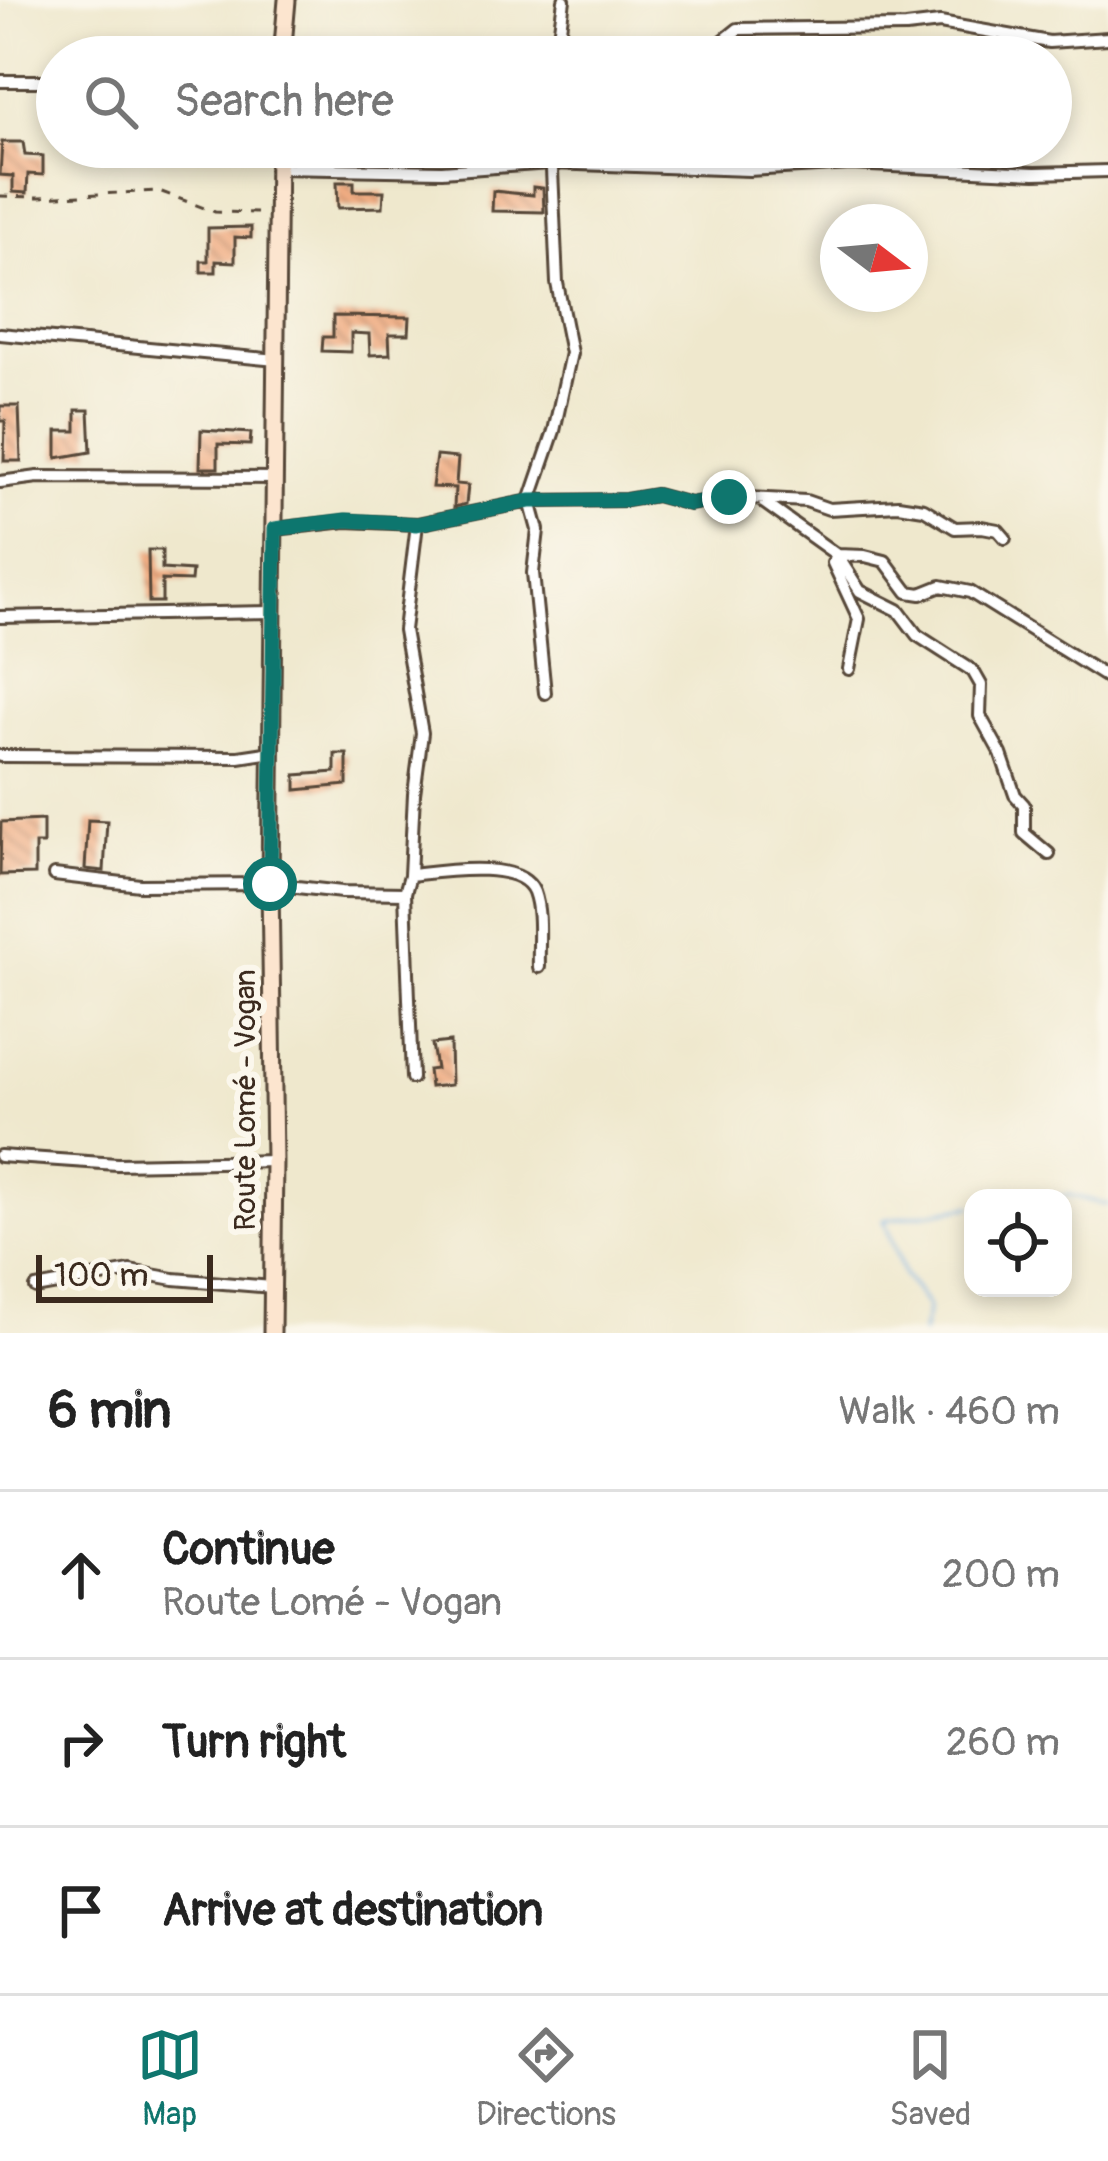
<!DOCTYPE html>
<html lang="en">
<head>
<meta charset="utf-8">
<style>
	body { margin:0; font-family:Pangolin,sans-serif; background:#f2f2f2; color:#222 }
	.controls { position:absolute; right:36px; bottom:36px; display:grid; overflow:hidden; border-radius:24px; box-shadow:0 6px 18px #0003 }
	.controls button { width:108px; height:108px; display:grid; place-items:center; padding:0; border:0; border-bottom:3px solid #e0e0e0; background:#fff; color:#222; font:60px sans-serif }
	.compass { position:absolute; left:820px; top:204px; width:108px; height:108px; border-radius:50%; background:#fff; box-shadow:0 6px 18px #0003; rotate:106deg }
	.scale { position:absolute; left:36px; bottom:30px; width:177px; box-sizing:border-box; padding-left:12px; border:6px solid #3b2a1e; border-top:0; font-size:33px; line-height:42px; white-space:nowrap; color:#3b2a1e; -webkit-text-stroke:9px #fbf7ec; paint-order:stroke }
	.stop { position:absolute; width:36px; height:36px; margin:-27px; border:9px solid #0f766e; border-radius:50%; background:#fff }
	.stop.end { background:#0f766e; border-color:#fff; box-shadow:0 3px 12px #0008 }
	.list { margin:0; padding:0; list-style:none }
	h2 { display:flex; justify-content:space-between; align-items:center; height:156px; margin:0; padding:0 48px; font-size:51px }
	h2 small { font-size:39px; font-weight:400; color:#767676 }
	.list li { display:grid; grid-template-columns:78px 1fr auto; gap:36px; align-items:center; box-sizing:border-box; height:168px; padding:0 48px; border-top:3px solid #e0e0e0 }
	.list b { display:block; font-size:45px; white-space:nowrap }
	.list p { margin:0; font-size:39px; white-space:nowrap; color:#767676 }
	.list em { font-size:39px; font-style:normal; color:#767676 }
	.icon { flex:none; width:66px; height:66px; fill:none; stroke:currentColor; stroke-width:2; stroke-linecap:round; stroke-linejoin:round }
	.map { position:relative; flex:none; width:1108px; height:1333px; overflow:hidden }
	.search { position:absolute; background:#fff; box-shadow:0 6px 18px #0003; left:36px; right:36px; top:36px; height:132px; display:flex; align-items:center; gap:30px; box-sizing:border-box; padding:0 42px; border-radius:66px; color:#767676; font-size:45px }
	.sheet { height:660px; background:#fff }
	nav { display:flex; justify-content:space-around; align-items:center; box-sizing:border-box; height:168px; border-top:3px solid #e0e0e0; background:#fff; font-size:33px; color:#767676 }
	nav a { display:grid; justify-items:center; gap:6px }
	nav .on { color:#0f766e }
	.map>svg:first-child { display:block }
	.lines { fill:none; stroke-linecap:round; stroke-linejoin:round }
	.stream { stroke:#71ade2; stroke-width:3 }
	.building { fill:url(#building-back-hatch) }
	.street-casing { stroke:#564638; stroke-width:16 }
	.secondary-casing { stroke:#564638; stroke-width:21 }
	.path { stroke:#564638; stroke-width:3; stroke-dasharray:9 9; stroke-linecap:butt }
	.street { stroke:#fff; stroke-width:10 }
	.secondary { stroke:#fce5cf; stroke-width:15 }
	.route { stroke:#0f766e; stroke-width:15 }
	.labels { text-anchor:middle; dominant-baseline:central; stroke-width:12; stroke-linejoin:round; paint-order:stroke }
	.street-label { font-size:30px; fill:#3b2a1e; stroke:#fbf7ec }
</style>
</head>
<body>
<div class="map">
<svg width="1108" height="1333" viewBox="0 0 1108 1333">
	<defs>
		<pattern id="building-back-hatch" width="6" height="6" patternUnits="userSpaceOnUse" patternTransform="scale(3)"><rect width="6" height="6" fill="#f1ad83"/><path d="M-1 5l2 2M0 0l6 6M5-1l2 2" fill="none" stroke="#c48d6b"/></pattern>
	</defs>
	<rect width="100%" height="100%" fill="#fbf7ec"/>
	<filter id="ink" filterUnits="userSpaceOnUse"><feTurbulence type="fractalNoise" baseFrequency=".00833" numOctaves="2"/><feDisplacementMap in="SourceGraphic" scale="24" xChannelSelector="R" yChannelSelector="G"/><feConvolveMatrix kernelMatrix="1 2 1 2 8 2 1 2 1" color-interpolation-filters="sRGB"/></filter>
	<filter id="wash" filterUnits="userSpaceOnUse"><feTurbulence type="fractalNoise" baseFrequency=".004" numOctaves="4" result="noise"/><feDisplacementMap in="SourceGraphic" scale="48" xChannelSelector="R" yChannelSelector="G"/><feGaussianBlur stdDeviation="2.7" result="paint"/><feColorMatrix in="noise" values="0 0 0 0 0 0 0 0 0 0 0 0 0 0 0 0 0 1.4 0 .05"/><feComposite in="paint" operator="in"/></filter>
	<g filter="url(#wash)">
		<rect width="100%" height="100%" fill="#efe8cd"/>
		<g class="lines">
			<path class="stream" d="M 1047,1198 L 1069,1195 L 1108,1205
				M 922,1333 L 928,1307 L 904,1275 L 884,1220 L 973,1206"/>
		</g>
		<g id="blocks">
			<path class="building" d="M 2,142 L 23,142 L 25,155 L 43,156 L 43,175 L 28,174 L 27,193 L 13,192 L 13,176 L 0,175 Z
				M 337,182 L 354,182 L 354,191 L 384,191 L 383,207 L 338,208 Z
				M 533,187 L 543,188 L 544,212 L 492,211 L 493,191 L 533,195 Z
				M 251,227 L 251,238 L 235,237 L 235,262 L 216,261 L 216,272 L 201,272 L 201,261 L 208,261 L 208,228 Z
				M 333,316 L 410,317 L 409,334 L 389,334 L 390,354 L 370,355 L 369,334 L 351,333 L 351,352 L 322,351 L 323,337 L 333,337 Z
				M 0,406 L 19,406 L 21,461 L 4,461 L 5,421 L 0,421 Z
				M 76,410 L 89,410 L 91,452 L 57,458 L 57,431 L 76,431 Z
				M 201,430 L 251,433 L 250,445 L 218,444 L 218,468 L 200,468 Z
				M 436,456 L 458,458 L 456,484 L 468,485 L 466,504 L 454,507 L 455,488 L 432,487 Z
				M 148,550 L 162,550 L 162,569 L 192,571 L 191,581 L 162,580 L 162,602 L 149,602 Z
				M 335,754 L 347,754 L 347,785 L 296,790 L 296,775 L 335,772 Z
				M 43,820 L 43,844 L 35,844 L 35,874 L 0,875 L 1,822 Z
				M 88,820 L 107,821 L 104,871 L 85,869 Z
				M 450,1042 L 451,1085 L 430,1087 L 428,1070 L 436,1069 L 432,1044 Z"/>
		</g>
	</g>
	<g filter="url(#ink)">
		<use href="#blocks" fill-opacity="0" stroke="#564638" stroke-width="3"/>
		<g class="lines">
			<g class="street-casing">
				<path id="street" d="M 556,57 L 564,0
					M 719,57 L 723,41 L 738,29 L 906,27 L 940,23 L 1049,42 L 1108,38
					M 0,81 L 57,81
					M 693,166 L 697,147
					M 278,168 L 442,171 L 550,163 L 749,170 L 851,164 L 1035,173 L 1108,171
					M 0,334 L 277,360
					M 0,482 L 38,477 L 275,478
					M 763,502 L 837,555 L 865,556 L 885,561 L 908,592 L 921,594 L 941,586 L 970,592 L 1108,678
					M 275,529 L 346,521 L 417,524 L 530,501 L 626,500 L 656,495 L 690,504 L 729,497 L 806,501 L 829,509 L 898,505 L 924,509 L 955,528 L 982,527 L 998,530 L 1005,538
					M 0,617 L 274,612
					M 849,669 L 859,619 L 833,563 L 837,555 L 860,591 L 898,610 L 917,635 L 973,671 L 981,685 L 980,716 L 1001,754 L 1015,795 L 1024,805 L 1024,833 L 1049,854
					M 545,693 L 533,573 L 538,530 L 530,501 L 554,431 L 571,353 L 557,283 L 551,147
					M 0,756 L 239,757 L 272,752
					M 54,875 L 140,885 L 270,884 L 342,892 L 405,893
					M 410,875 C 438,872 521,858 534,892 C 542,914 538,943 539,967
					M 412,1078 L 405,893 L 410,875 L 414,794 L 422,733 L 404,630 L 417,524
					M 0,1156 L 117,1164 L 274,1161
					M 36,1288 L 130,1271 L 174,1279 L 273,1287"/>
			</g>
			<g class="secondary-casing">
				<path id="secondary" d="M 282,57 L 287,0
					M 272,1333 L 274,1161 L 270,884 L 278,147"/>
			</g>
			<path class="path" d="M 0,196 L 40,197 L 159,191 L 215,212 L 263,213"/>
			<use href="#street" class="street"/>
			<use href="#secondary" class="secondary"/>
		</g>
	</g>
	<g class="lines" filter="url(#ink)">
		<path class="route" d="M 270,884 L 275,529 L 346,520 L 417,524 L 530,501 L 626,500 L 656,495 L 690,504 L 729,497"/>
	</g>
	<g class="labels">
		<g class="street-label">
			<text transform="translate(245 1100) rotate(-90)">Route Lomé - Vogan</text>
		</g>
	</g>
</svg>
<div class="controls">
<button><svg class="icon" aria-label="locate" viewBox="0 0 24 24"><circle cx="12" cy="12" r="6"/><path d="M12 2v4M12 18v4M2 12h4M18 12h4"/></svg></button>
</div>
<svg class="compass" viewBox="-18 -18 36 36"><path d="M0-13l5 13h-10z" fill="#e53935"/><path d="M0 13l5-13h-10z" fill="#767676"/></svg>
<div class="scale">100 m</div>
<div class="stop" style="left:270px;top:884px"></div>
<div class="stop end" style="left:729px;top:497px"></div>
<div class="search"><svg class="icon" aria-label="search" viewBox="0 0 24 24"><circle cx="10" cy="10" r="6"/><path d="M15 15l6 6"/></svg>Search here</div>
</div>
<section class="sheet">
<h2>6 min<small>Walk · 460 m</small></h2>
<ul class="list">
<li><svg class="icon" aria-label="ahead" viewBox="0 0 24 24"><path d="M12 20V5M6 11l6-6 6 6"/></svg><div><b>Continue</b><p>Route Lomé - Vogan</p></div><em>200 m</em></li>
<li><svg class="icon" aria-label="right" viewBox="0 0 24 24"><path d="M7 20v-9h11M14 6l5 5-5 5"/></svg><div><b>Turn right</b></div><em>260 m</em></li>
<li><svg class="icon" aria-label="arrive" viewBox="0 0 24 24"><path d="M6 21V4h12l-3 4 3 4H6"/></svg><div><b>Arrive at destination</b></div></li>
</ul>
</section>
<nav>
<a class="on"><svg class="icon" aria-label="map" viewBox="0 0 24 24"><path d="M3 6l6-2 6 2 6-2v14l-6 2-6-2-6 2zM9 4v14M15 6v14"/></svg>Map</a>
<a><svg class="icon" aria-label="directions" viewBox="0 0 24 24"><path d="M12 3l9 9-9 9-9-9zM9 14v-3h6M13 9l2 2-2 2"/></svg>Directions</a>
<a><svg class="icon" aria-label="saved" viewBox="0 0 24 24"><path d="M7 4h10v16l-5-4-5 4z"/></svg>Saved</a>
</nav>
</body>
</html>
